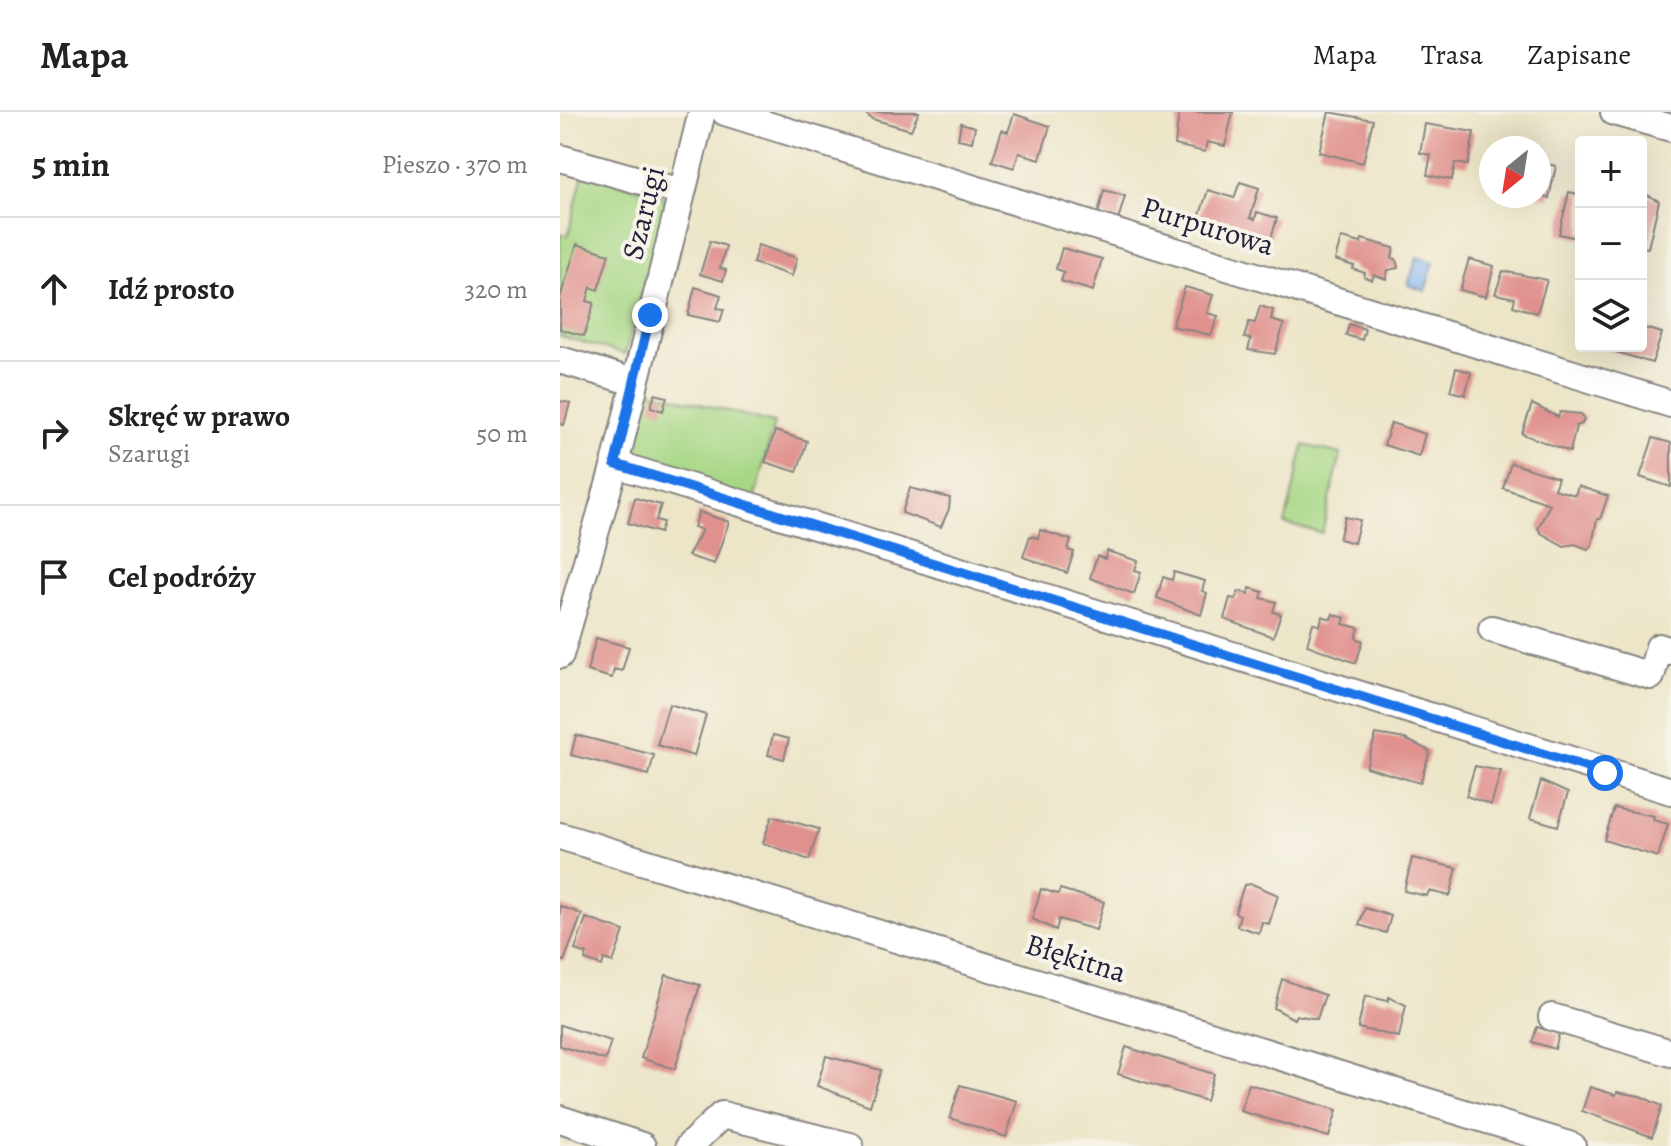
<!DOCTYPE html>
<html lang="pl">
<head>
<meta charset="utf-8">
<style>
	body { margin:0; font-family:Alegreya,serif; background:#f6f6f6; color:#222 }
	.controls { position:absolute; right:24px; top:24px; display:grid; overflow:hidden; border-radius:8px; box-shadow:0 8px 32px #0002 }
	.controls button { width:72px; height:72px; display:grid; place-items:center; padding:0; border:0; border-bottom:2px solid #e0e0e0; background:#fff; color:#222; font:40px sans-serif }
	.compass { position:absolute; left:919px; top:24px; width:72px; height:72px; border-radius:50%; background:#fff; box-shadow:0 8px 32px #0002; rotate:210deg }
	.stop { position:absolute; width:24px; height:24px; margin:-18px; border:6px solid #1a73e8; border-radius:50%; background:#fff }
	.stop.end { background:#1a73e8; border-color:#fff; box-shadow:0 2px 8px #0008 }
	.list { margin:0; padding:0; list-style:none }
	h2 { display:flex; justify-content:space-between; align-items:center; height:104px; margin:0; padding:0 32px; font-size:34px }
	h2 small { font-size:26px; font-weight:400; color:#767676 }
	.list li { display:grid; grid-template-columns:52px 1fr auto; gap:24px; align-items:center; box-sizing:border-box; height:144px; padding:0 32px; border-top:2px solid #e0e0e0 }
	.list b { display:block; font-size:30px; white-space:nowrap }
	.list p { margin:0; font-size:26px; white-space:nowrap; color:#767676 }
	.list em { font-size:26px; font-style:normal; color:#767676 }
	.icon { flex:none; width:44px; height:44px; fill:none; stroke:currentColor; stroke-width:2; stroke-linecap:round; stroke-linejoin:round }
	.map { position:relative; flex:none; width:1111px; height:1034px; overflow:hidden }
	header { display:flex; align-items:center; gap:48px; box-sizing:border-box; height:112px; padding:0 40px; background:#fff; border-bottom:2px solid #e0e0e0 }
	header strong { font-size:38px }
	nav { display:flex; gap:44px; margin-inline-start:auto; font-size:28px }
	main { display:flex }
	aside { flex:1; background:#fff }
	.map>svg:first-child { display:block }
	.green { fill:#a7d785; stroke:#647c60; stroke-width:2 }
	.water { fill:#83b5ef; stroke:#526c95; stroke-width:2 }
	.building { fill:#e0908d }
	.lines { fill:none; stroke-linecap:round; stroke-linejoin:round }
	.minor-casing { stroke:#878481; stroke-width:30 }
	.minor { stroke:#fff; stroke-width:26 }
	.route { stroke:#1a73e8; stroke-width:10 }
	.labels { text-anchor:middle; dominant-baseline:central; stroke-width:8; stroke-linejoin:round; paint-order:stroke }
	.street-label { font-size:30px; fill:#22223b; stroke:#f7f3e8 }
</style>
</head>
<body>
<header>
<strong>Mapa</strong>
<nav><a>Mapa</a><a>Trasa</a><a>Zapisane</a></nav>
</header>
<main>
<aside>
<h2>5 min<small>Pieszo · 370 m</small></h2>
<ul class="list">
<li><svg class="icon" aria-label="ahead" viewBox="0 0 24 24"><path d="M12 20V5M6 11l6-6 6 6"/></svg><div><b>Idź prosto</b></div><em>320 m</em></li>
<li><svg class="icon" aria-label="right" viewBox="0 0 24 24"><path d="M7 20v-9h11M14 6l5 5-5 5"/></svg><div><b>Skręć w prawo</b><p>Szarugi</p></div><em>50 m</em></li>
<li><svg class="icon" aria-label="arrive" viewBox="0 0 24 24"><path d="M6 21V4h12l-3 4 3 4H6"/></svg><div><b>Cel podróży</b></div></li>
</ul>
</aside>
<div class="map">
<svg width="1111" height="1034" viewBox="0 0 1111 1034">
	<rect width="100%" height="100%" fill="#f7f3e8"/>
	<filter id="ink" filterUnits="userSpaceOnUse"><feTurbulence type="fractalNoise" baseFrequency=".0125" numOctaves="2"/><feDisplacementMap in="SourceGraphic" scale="16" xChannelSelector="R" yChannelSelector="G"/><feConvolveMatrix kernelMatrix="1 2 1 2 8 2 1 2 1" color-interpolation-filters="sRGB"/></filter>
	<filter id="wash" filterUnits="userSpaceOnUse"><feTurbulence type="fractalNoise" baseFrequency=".006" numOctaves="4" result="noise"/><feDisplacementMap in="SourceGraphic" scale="32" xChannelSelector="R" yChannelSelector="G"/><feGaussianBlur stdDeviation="1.8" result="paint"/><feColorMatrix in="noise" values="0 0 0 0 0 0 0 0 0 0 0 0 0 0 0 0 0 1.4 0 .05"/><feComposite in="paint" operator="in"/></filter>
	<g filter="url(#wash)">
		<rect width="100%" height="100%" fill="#ece5c7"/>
		<path class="green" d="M 23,61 L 101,82 L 106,91 L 65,242 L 0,224 L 0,122 L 8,124 Z
			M 84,277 L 214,311 L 193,392 L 79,356 L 69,333 Z
			M 744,333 L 781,342 L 762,421 L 725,412 Z"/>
		<path class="water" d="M 857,145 L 874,150 L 865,179 L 848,173 Z"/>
		<g id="blocks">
			<path class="building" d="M 304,0 L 359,0 L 351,18 L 312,7 Z
				M 619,0 L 673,0 L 665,34 L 647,30 L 645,40 L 615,33 Z
				M 769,0 L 813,8 L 803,51 L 759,40 Z
				M 454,2 L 490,14 L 480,47 L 459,41 L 454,56 L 432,49 L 442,18 L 448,20 Z
				M 401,11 L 415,15 L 412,30 L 398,27 Z
				M 865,12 L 914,20 L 908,53 L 895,51 L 892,68 L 867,63 L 871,43 L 860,41 Z
				M 979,50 L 996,54 L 989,86 L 979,84 Z
				M 680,70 L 699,76 L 690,106 L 695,107 L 697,100 L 717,106 L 709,133 L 688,127 L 690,121 L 639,106 L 648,78 L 674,86 Z
				M 1021,75 L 1021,127 L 999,122 L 1009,80 L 1018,82 Z
				M 544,78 L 565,84 L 558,108 L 538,102 Z
				M 1081,80 L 1099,89 L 1088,136 L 1081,135 Z
				M 781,126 L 801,131 L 802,127 L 834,136 L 832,146 L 836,147 L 838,156 L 828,158 L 826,167 L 814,163 L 812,168 L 804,165 L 805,161 L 793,157 L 794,154 L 775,148 Z
				M 150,129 L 166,134 L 160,156 L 166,158 L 163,169 L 140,162 Z
				M 17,132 L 49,142 L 38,178 L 31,175 L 27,189 L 34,191 L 24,224 L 0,217 L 0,186 Z
				M 198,133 L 237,146 L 232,164 L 193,151 Z
				M 502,136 L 542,147 L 533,179 L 501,169 L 504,160 L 496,157 Z
				M 909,147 L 934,154 L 926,185 L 900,178 Z
				M 943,159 L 987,168 L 977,201 L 953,194 L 955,186 L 935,182 Z
				M 135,175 L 161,183 L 157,196 L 164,197 L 160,210 L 128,203 Z
				M 625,175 L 653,183 L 647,201 L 658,204 L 651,223 L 612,214 Z
				M 700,194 L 713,198 L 711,208 L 724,212 L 715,242 L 688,238 L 691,227 L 684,226 L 689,210 L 695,211 Z
				M 789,212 L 805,217 L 802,228 L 786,223 Z
				M 1081,215 L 1102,221 L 1092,251 L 1040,235 L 1081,234 Z
				M 896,256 L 911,260 L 905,283 L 890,279 Z
				M 95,282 L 107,285 L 103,299 L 91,295 Z
				M 0,289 L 10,291 L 4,313 L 0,312 Z
				M 972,292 L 998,305 L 1000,300 L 1021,302 L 1024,306 L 1022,312 L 1016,314 L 1010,340 L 962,322 Z
				M 831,311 L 865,322 L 859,344 L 824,333 Z
				M 215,319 L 247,329 L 237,360 L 205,350 Z
				M 1093,326 L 1111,331 L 1111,375 L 1080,365 Z
				M 951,351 L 998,366 L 994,377 L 1015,383 L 1018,374 L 1048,384 L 1040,407 L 1037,407 L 1032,433 L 1028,437 L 1015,432 L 1004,434 L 981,421 L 978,416 L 990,392 L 943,376 Z
				M 350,376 L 390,386 L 389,397 L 381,415 L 342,401 Z
				M 75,386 L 101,393 L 96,408 L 103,410 L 100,421 L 68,411 Z
				M 139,400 L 169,410 L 154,452 L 128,444 L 142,418 L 134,415 Z
				M 785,405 L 800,408 L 794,431 L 779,427 Z
				M 480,418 L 511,428 L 508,438 L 514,440 L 507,461 L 463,445 L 470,424 L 478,426 Z
				M 547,439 L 578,449 L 575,458 L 581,460 L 574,482 L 530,466 L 537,444 L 545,447 Z
				M 614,460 L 645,469 L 642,479 L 647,481 L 641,503 L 597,486 L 603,465 L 612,468 Z
				M 690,476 L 703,480 L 701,486 L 716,490 L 713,500 L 721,502 L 713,525 L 664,507 L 670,486 L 676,487 L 679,479 L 689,482 Z
				M 773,502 L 785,506 L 783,512 L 799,516 L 796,526 L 803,529 L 796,551 L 747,533 L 753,511 L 760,514 L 762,504 L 771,507 Z
				M 36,526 L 69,535 L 62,559 L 54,557 L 52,566 L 27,559 Z
				M 109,592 L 146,603 L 134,644 L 97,633 Z
				M 816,622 L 845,627 L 870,639 L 860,671 L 806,655 Z
				M 16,623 L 94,643 L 89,663 L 11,643 Z
				M 213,623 L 229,627 L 224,647 L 208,643 Z
				M 915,654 L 941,659 L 931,693 L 906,684 Z
				M 981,669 L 1008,681 L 998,714 L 970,706 Z
				M 1054,696 L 1094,704 L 1093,708 L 1108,712 L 1098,745 L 1044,728 Z
				M 212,704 L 259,717 L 249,748 L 203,731 Z
				M 852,746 L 897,756 L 890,784 L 869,779 L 867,784 L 844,779 Z
				M 692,772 L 718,783 L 709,812 L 702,810 L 699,821 L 677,814 L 680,803 L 675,801 L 684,773 Z
				M 481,777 L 498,782 L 500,777 L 544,790 L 536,818 L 499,807 L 496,818 L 472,807 Z
				M 0,794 L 22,802 L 4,849 L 0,848 Z
				M 805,796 L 831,804 L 826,821 L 799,813 Z
				M 26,806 L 64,819 L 53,850 L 44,847 L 42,854 L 25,848 L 27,842 L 15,838 Z
				M 106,863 L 140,873 L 115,957 L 81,946 Z
				M 722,867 L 765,883 L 757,907 L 736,903 L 734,907 L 714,896 Z
				M 805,884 L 828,889 L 829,885 L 846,893 L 839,925 L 798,916 Z
				M 0,913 L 51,929 L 45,948 L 0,934 Z
				M 977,915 L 999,922 L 995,937 L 972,930 Z
				M 566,935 L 654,962 L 646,989 L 558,962 Z
				M 266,944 L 321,958 L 310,994 L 257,974 Z
				M 689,972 L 777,998 L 769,1025 L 680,999 Z
				M 400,973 L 457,989 L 446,1025 L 390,1006 Z
				M 1030,975 L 1056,983 L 1057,980 L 1080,984 L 1102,994 L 1092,1025 L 1022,999 Z"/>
		</g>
	</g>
	<g filter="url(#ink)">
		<use href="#blocks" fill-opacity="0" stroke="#878481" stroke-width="2"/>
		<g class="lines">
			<g class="minor-casing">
				<path id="minor" d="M 165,0 L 1111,292
					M 1054,0 L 1111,16
					M 0,46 L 121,80
					M 0,248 L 74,270
					M 55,352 L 1111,679
					M 932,517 L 1091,564 L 1099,535 L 1111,539
					M 0,543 L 55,352 L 142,0
					M 0,724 L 1012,1034
					M 992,905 L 1111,941
					M 0,1007 L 82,1034
					M 129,1034 L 162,1003 L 290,1034"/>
			</g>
			<use href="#minor" class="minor"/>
		</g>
	</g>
	<g class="lines" filter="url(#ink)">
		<path class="route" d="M 90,203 L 55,352 L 1045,661"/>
	</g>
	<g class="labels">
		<g class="street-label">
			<text transform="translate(83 101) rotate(-76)">Szarugi</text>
			<text transform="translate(648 114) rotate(17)">Purpurowa</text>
			<text transform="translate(516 846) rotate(17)">Błękitna</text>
		</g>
	</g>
</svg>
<div class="controls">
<button>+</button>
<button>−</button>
<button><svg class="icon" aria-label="layers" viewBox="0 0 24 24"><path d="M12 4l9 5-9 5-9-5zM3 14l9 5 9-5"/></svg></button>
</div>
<svg class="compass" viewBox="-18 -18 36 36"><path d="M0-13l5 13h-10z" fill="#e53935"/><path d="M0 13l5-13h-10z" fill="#767676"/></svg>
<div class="stop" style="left:1045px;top:661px"></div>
<div class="stop end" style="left:90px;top:203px"></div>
</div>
</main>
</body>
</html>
